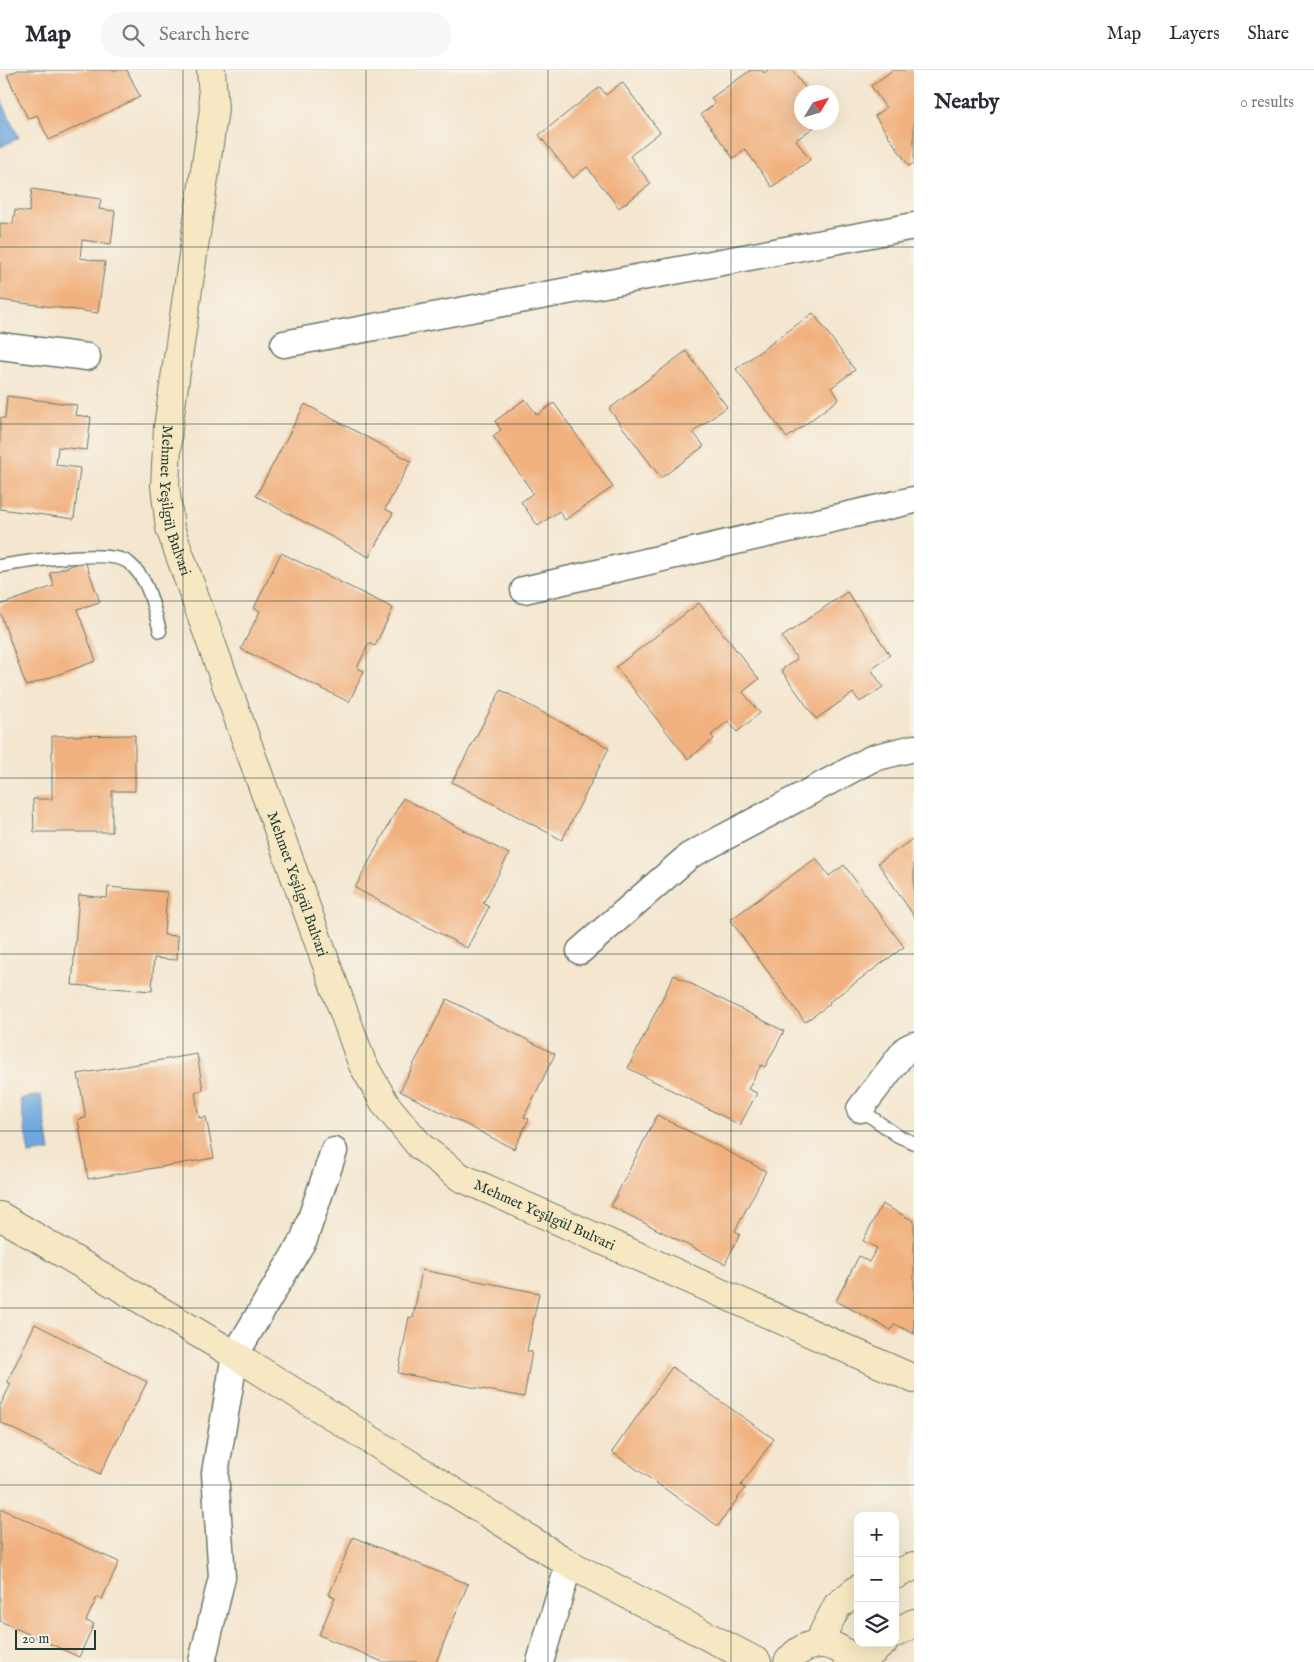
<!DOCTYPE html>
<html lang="en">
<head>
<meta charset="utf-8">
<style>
	body { margin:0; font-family:"IM FELL English",serif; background:#f7f7f7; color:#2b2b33 }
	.controls { position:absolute; right:15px; bottom:15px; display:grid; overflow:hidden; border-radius:10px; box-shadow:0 5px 20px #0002 }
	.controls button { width:45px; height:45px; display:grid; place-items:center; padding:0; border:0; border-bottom:1px solid #e1e1e2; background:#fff; color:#2b2b33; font:25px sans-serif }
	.compass { position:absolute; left:794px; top:15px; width:45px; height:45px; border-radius:50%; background:#fff; box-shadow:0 5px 20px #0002; rotate:52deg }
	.scale { position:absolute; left:15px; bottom:12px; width:81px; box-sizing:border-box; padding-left:5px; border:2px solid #1f3d34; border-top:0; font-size:14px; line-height:18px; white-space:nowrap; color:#1f3d34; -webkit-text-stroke:4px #f7f3e8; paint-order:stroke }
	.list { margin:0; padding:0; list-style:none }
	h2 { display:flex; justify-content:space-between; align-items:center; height:65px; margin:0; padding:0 20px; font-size:21px }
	h2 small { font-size:16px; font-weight:400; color:#7c7c81 }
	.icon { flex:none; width:28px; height:28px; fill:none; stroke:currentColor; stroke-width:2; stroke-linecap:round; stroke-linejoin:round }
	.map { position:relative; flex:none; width:914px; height:1592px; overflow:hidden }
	header { display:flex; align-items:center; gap:30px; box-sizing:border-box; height:70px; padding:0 25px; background:#fff; border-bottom:1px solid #e1e1e2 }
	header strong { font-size:24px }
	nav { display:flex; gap:28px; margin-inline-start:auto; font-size:18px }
	.search { width:350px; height:45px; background:#f7f7f7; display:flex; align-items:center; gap:12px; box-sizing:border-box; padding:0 18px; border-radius:20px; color:#7c7c81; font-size:19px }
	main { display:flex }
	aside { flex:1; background:#fff }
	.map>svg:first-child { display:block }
	.water { fill:#6da7dd; stroke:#467288 }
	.building { fill:#f1b17e }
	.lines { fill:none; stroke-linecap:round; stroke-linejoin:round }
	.lane-casing { stroke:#6a786a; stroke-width:15 }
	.street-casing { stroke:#6a786a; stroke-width:29 }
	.secondary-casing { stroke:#6a786a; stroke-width:30 }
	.lane { stroke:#fff; stroke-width:12 }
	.street { stroke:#fff; stroke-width:26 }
	.secondary { stroke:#f7e8c3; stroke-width:28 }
	.grid { fill:none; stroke:#1f3d34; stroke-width:1; stroke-opacity:0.55 }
	.labels { text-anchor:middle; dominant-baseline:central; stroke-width:4; stroke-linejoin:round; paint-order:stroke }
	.street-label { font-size:15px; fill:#1f3d34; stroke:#f7f3e8 }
</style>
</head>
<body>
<header>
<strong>Map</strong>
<div class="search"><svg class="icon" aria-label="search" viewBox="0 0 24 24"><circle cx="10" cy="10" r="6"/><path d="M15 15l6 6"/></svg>Search here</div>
<nav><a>Map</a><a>Layers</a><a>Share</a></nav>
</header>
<main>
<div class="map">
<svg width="914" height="1592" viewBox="0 0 914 1592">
	<rect width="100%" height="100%" fill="#f7f3e8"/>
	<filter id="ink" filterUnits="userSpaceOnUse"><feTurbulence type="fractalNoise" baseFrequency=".02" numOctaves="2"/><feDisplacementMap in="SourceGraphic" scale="10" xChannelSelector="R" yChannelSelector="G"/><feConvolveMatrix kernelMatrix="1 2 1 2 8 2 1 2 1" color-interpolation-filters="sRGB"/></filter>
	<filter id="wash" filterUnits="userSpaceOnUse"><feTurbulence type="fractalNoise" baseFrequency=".0096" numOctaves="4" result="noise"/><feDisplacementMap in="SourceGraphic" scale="20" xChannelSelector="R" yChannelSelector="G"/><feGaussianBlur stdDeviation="1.12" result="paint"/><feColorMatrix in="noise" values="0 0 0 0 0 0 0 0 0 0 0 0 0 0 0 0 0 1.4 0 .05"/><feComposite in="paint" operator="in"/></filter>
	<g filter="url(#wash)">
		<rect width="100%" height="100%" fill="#f4e6cf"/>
		<path class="water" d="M 0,27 L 19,68 L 0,77 Z
			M 41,1025 L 50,1081 L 29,1084 L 20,1029 Z"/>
		<g id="blocks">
			<path class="building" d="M 18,0 L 127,0 L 140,27 L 49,70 L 37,45 L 28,49 L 7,5 Z
				M 751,0 L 762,0 L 764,3 L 768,0 L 792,0 L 808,22 L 802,22 L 802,52 L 821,52 L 796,70 L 810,90 L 772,117 L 745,79 L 733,88 L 701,44 L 715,34 L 711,28 Z
				M 893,0 L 914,0 L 914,93 L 909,96 L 875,46 L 886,38 L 871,16 Z
				M 622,12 L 660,62 L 630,86 L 651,114 L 619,138 L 587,97 L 573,108 L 539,65 L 600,17 L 606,25 Z
				M 32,119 L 101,129 L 99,139 L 115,141 L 111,174 L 82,170 L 80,188 L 105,192 L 98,243 L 0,230 L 0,153 L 13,154 L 15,140 L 29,142 Z
				M 813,243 L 855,300 L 831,318 L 839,329 L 787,368 L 736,299 Z
				M 686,281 L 727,337 L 693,362 L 704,376 L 661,408 L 609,339 Z
				M 7,326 L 77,335 L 75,345 L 91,347 L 87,380 L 58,377 L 56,395 L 80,398 L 74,449 L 0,439 L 0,348 L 5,348 Z
				M 525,329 L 537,345 L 554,333 L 613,417 L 565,450 L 559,441 L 538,456 L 521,432 L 533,423 L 493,366 L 501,360 L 495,351 Z
				M 305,334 L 411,391 L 385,439 L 393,443 L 369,487 L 256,426 Z
				M 281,483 L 393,538 L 375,576 L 369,573 L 357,598 L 364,601 L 349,632 L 241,579 L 260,541 L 254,538 Z
				M 85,491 L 100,532 L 77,539 L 96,591 L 26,616 L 0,542 L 0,535 L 54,516 L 50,503 Z
				M 847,522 L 890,585 L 871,599 L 883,617 L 860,632 L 853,623 L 816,649 L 781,600 L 797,589 L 782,567 Z
				M 699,533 L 759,609 L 743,622 L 760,643 L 737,662 L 728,651 L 711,665 L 714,669 L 688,689 L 616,597 Z
				M 501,620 L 609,678 L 562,770 L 452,712 Z
				M 135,665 L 135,721 L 112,721 L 112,762 L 34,762 L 33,729 L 52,729 L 52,666 Z
				M 403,728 L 509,784 L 483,833 L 489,837 L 467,878 L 355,818 Z
				M 914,768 L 914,846 L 878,793 Z
				M 816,788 L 829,806 L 844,795 L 904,877 L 829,932 L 830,934 L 805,952 L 730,850 Z
				M 108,817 L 167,822 L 164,865 L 178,866 L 177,890 L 154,888 L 152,921 L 72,915 L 79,825 L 107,828 Z
				M 674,905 L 784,961 L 765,997 L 761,995 L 748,1019 L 757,1023 L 740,1055 L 628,998 Z
				M 447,929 L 555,984 L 524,1047 L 529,1049 L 514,1079 L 400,1021 Z
				M 197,984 L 203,1020 L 195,1022 L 199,1048 L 206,1047 L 214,1088 L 88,1109 L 78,1049 L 86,1048 L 78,1004 Z
				M 657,1045 L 766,1101 L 735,1161 L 740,1164 L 725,1194 L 611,1136 Z
				M 882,1134 L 914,1151 L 914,1264 L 895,1254 L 891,1260 L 836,1231 L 859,1186 L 869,1192 L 877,1178 L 863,1171 Z
				M 422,1200 L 539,1223 L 527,1281 L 532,1282 L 524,1327 L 398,1303 L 409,1247 L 413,1248 Z
				M 35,1254 L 147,1312 L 100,1404 L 0,1352 L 0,1336 L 11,1314 L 7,1312 Z
				M 672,1297 L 774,1369 L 741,1415 L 745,1418 L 718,1456 L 612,1382 Z
				M 2,1439 L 119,1492 L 102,1529 L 97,1527 L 86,1551 L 94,1554 L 79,1587 L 0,1551 L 0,1444 Z
				M 353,1467 L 468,1514 L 436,1592 L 383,1592 L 319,1565 L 335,1527 L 329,1525 Z"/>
		</g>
	</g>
	<g filter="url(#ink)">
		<use href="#blocks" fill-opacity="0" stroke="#6a786a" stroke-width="1"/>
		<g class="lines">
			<g class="lane-casing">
				<path id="lane" d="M 0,496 C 24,492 111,478 129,493 C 150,510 153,537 160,561
					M 860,1039 L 898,1066 L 914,1073"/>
			</g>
			<g class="street-casing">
				<path id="street" d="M 284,274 L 914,156
					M 0,276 L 87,287
					M 524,520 L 914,430
					M 580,881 L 689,786 L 873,688 L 914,678
					M 860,1039 L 906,979 L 914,975
					M 202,1592 L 222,1507 L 215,1403 L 235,1285 L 304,1169 L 334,1081
					M 540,1592 L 569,1494"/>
			</g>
			<g class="secondary-casing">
				<g id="secondary">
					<path id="s1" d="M 211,0 L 214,39 L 168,357 L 165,416 L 170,458 L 362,993 L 386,1035 L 420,1076 L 460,1107 L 914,1309"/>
					<path d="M 0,1146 L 235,1285 L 569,1494 L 757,1592"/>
					<path d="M 895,1505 L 914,1496"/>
					<path d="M 895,1563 L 914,1553"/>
					<path d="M 818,1573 L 837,1536 L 858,1519"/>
					<path d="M 788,1592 C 806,1568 836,1568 853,1592"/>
					<path d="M 860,1592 L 883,1573"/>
				</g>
			</g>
			<use href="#lane" class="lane"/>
			<use href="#street" class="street"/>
			<use href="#secondary" class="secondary"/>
		</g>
	</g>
	<path class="grid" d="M 183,0 L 183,1592M 366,0 L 366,1592M 548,0 L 548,1592M 731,0 L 731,1592M 0,177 L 914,177M 0,354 L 914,354M 0,531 L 914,531M 0,708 L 914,708M 0,884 L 914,884M 0,1061 L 914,1061M 0,1238 L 914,1238M 0,1415 L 914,1415"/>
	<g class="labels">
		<g class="street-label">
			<text stroke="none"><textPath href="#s1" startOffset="435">Mehmet Yeşilgül Bulvari</textPath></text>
			<text stroke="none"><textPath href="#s1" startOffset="840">Mehmet Yeşilgül Bulvari</textPath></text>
			<text stroke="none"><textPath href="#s1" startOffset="1275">Mehmet Yeşilgül Bulvari</textPath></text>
		</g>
	</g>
</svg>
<div class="controls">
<button>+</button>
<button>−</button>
<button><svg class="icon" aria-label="layers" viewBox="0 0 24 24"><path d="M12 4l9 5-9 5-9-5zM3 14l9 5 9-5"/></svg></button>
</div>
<svg class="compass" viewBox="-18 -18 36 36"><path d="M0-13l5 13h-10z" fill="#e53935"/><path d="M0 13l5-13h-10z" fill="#7c7c81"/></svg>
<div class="scale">20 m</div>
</div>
<aside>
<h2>Nearby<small>0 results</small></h2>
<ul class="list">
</ul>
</aside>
</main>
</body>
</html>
